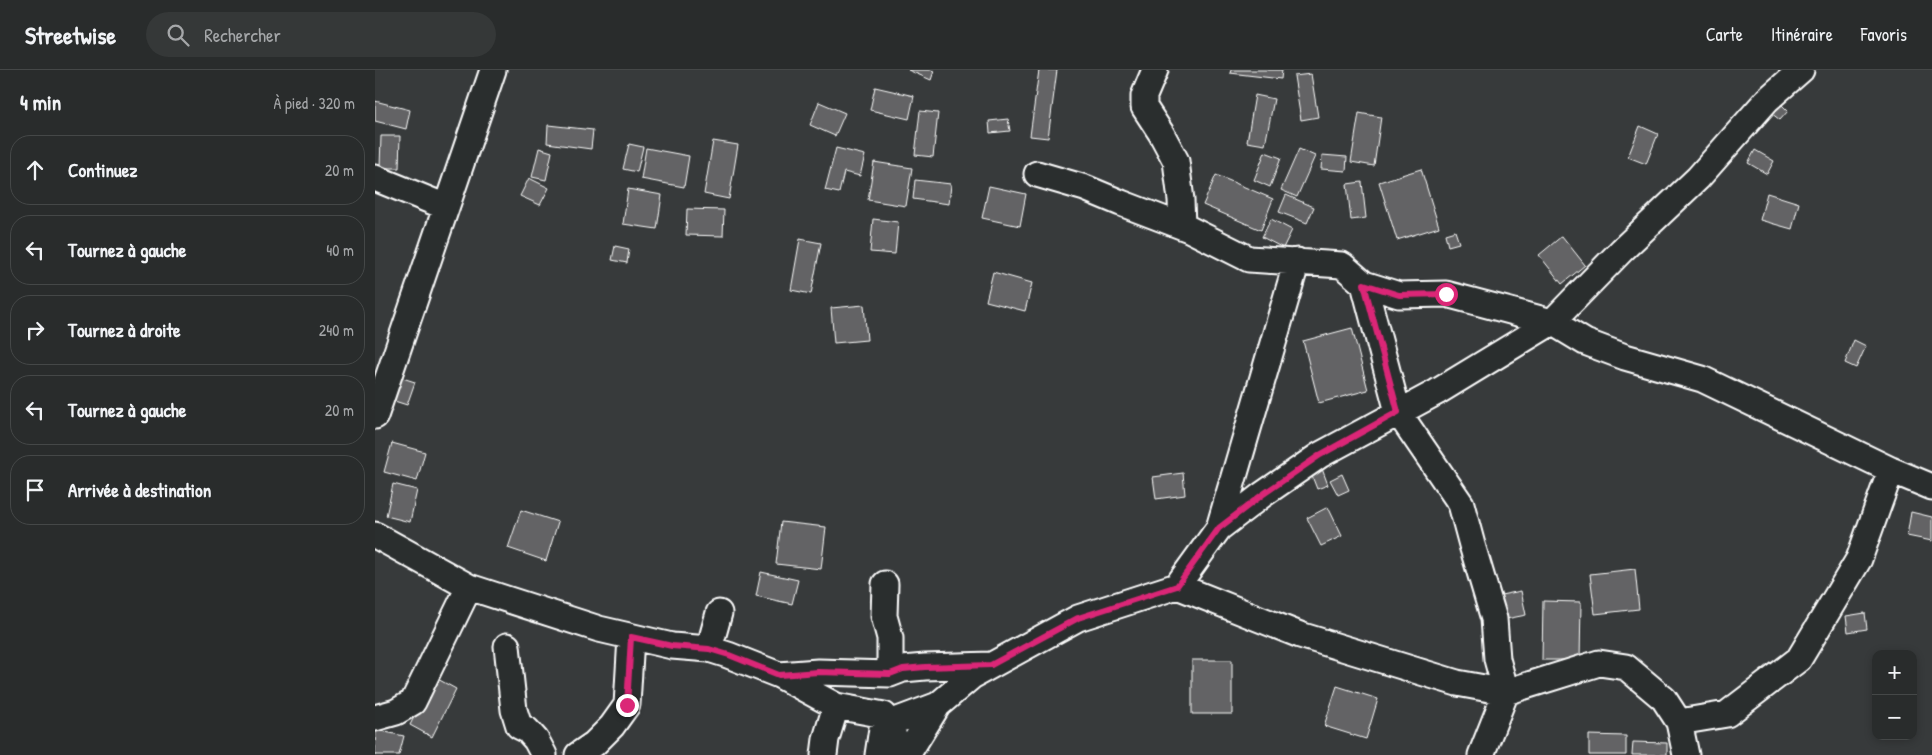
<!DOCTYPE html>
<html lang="fr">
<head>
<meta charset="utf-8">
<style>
	body { margin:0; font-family:"Patrick Hand",sans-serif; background:#353838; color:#f1f3f6 }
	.controls { position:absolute; right:15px; bottom:15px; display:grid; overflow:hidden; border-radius:10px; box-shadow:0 2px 8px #0003 }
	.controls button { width:45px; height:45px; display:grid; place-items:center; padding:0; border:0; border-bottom:1px solid #454848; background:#292c2c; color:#f1f3f6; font:25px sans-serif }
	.stop { position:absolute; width:15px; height:15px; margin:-11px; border:4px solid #db2777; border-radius:50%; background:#fff }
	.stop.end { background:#db2777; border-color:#fff; box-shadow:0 1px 5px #0008 }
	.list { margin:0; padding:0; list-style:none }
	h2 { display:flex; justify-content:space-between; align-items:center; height:65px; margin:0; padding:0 20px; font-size:21px }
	h2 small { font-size:16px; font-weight:400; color:#a5a7a9 }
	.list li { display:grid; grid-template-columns:32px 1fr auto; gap:15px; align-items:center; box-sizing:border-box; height:70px; margin:0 10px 10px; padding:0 10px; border:1px solid #454848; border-radius:20px }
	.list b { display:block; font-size:19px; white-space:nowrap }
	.list em { font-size:16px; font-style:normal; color:#a5a7a9 }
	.icon { flex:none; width:28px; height:28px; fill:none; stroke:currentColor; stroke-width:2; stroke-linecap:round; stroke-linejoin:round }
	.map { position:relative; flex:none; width:1557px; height:685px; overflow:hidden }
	header { display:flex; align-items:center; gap:30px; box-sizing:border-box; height:70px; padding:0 25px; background:#292c2c; border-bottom:1px solid #454848 }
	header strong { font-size:24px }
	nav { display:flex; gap:28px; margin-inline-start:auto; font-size:18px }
	.search { width:350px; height:45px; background:#353838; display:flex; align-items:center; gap:12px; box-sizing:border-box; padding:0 18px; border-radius:28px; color:#a5a7a9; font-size:19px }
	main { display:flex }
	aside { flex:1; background:#292c2c }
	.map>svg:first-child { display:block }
	.building { fill:#636465; stroke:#fff }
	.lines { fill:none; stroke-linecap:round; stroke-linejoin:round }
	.minor-casing { stroke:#fff; stroke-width:29 }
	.minor { stroke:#2a2d2e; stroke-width:25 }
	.route { stroke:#db2777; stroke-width:6 }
</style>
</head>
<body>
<header>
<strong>Streetwise</strong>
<div class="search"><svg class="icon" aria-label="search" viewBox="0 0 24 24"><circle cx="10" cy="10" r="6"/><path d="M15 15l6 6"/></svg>Rechercher</div>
<nav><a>Carte</a><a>Itinéraire</a><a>Favoris</a></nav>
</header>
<main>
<aside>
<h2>4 min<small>À pied · 320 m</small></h2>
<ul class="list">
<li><svg class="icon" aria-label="ahead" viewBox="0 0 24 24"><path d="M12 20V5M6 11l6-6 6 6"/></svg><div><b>Continuez</b></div><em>20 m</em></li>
<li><svg class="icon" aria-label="left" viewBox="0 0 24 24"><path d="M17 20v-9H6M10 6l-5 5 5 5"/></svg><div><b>Tournez à gauche</b></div><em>40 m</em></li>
<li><svg class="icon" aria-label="right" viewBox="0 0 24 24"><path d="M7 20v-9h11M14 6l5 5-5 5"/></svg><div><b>Tournez à droite</b></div><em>240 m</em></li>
<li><svg class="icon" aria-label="left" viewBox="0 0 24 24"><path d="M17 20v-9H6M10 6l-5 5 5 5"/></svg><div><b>Tournez à gauche</b></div><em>20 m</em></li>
<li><svg class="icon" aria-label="arrive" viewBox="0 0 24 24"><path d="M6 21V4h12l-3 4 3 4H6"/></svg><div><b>Arrivée à destination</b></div></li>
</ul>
</aside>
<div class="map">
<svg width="1557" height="685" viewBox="0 0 1557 685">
	<rect width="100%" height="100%" fill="#373a3b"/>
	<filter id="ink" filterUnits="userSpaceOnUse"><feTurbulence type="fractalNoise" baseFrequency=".02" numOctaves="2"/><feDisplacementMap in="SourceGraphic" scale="10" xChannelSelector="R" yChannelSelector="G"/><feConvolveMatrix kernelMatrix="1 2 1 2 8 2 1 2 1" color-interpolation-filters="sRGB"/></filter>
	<g filter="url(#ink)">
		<path class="building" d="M 533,0 L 556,0 L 559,1 L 556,10 Z
			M 664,0 L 682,0 L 673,68 L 655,66 Z
			M 856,0 L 907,0 L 906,9 L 855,3 Z
			M 936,4 L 943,47 L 926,50 L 919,6 Z
			M 500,17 L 539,26 L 534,49 L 495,40 Z
			M 880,25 L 899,29 L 890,75 L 872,72 Z
			M 0,31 L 35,40 L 31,59 L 0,51 Z
			M 444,32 L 470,43 L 460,66 L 435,55 Z
			M 1405,33 L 1413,41 L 1405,50 L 1396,43 Z
			M 545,41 L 563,43 L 558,87 L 540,85 Z
			M 984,43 L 1006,47 L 999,96 L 976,92 Z
			M 633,49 L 635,61 L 615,63 L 614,51 Z
			M 173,55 L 218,60 L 216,79 L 172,73 Z
			M 1265,56 L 1283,64 L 1271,94 L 1253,87 Z
			M 6,66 L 25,66 L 24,98 L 5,98 Z
			M 338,71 L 363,75 L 354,129 L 329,124 Z
			M 254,74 L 268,77 L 262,102 L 248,99 Z
			M 164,78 L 177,82 L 171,110 L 157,107 Z
			M 271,78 L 314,86 L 309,117 L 266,109 Z
			M 461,78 L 490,85 L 485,106 L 469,102 L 464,123 L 450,120 Z
			M 924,79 L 940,86 L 922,127 L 906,120 Z
			M 1380,80 L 1399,91 L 1392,104 L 1373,93 Z
			M 890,82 L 906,88 L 895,117 L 879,110 Z
			M 947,85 L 972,87 L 971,101 L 946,99 Z
			M 499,92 L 537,98 L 531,136 L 493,130 Z
			M 1046,99 L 1064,157 L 1022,170 L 1004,112 Z
			M 841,105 L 898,129 L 886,160 L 828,135 Z
			M 154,108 L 174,118 L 165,135 L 145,126 Z
			M 540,110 L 576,114 L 574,134 L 538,129 Z
			M 987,112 L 991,148 L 976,150 L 972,114 Z
			M 614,116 L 651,124 L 645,156 L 607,148 Z
			M 253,119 L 287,125 L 282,159 L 248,154 Z
			M 1392,123 L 1424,133 L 1417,159 L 1385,150 Z
			M 911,125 L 939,137 L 932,153 L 904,142 Z
			M 312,139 L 349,140 L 348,166 L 311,165 Z
			M 498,149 L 523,152 L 520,184 L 495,182 Z
			M 896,149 L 917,160 L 908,178 L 887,167 Z
			M 1080,161 L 1084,173 L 1073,176 L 1070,164 Z
			M 1187,166 L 1210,195 L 1187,214 L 1164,185 Z
			M 425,169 L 446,173 L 436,224 L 416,220 Z
			M 240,176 L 254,179 L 252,193 L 237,190 Z
			M 618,202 L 657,213 L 650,241 L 611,231 Z
			M 489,235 L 492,270 L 459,273 L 456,238 Z
			M 977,258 L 993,320 L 944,333 L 928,271 Z
			M 1479,270 L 1491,276 L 1481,298 L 1470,293 Z
			M 18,305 L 40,312 L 32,335 L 10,328 Z
			M 17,373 L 50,382 L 42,411 L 9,402 Z
			M 946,396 L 953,415 L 942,419 L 935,401 Z
			M 808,403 L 810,425 L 781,429 L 778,407 Z
			M 967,404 L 974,420 L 963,425 L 955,410 Z
			M 18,414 L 42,420 L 35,452 L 11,446 Z
			M 953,437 L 967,466 L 946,476 L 932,448 Z
			M 146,440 L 183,452 L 171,491 L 133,478 Z
			M 1536,442 L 1557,447 L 1557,471 L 1532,466 Z
			M 406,452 L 451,457 L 446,499 L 401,494 Z
			M 1260,499 L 1264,539 L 1220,544 L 1215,504 Z
			M 386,502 L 423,510 L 417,534 L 381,526 Z
			M 1146,521 L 1151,545 L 1131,549 L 1126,525 Z
			M 1168,531 L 1206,532 L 1205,590 L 1167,590 Z
			M 1490,543 L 1492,559 L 1473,562 L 1471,546 Z
			M 817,590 L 857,590 L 857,644 L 817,644 Z
			M 59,607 L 81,619 L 57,667 L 35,655 Z
			M 962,616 L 1003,629 L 991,669 L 949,656 Z
			M 1,660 L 29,666 L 24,685 L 0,685 Z
			M 1214,665 L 1251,666 L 1251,685 L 1214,685 Z
			M 1258,672 L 1292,673 L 1292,685 L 1257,685 Z"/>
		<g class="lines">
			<g class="minor-casing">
				<path id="minor" d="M 780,0 L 769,26 L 769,37 L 786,63 L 801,91 L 806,130 L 807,156
					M 662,104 L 710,118 L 746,133 L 814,159 L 874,189 L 967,195 L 989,214 L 1024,225 L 1071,224 L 1177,252 L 1210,272 L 1250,287 L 1327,309 L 1516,400 L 1557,417
					M 0,108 L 71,137
					M 989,214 L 1023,342 L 1086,434 L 1097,475 L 1119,549 L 1122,589 L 1131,622 L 1106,685
					M 0,346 L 118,0
					M 844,458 L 922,191
					M 0,465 L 94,517 L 224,559 L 297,576 L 334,579 L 353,585 L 404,605 L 461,636 L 509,645 L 515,653 L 524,685
					M 510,514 L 509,546 L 515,568 L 515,604
					M 802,516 L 925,565 L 1082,613 L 1131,622 L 1224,593 L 1251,597 L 1289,629 L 1304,652 L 1311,685
					M 132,576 L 139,640 L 144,656 L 152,660 L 161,670 L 169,685
					M 334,579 L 344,543
					M 404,605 L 443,602 L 515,604 L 528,599 L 550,597 L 616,595
					M 0,648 L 21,642 L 38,632 L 94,517
					M 1304,652 L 1352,644 L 1424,589 L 1484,489 L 1516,400
					M 515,653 L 563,635
					M 203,685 L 219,674 L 237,656 L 252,635 L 256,567
					M 449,685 L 451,669 L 461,636
					M 503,685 L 509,645
					M 532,685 L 563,635 L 597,606 L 703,548 L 802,516 L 844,458 L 887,425 L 945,385 L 1062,322 L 1177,252 L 1247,180 L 1323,108 L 1392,30 L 1426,0"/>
			</g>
			<use href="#minor" class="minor"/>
		</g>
	</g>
	<g class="lines" filter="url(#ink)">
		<path class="route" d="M 252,635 L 256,567 L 297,576 L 334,579 L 354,585 L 404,605 L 443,602 L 515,604 L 528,599 L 550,597 L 616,595 L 703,548 L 802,516 L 844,458 L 887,425 L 945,385 L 1023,342 L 989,214 L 1024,225 L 1071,224"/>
	</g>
</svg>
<div class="controls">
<button>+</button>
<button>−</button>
</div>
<div class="stop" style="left:1071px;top:224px"></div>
<div class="stop end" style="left:252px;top:635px"></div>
</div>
</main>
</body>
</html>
